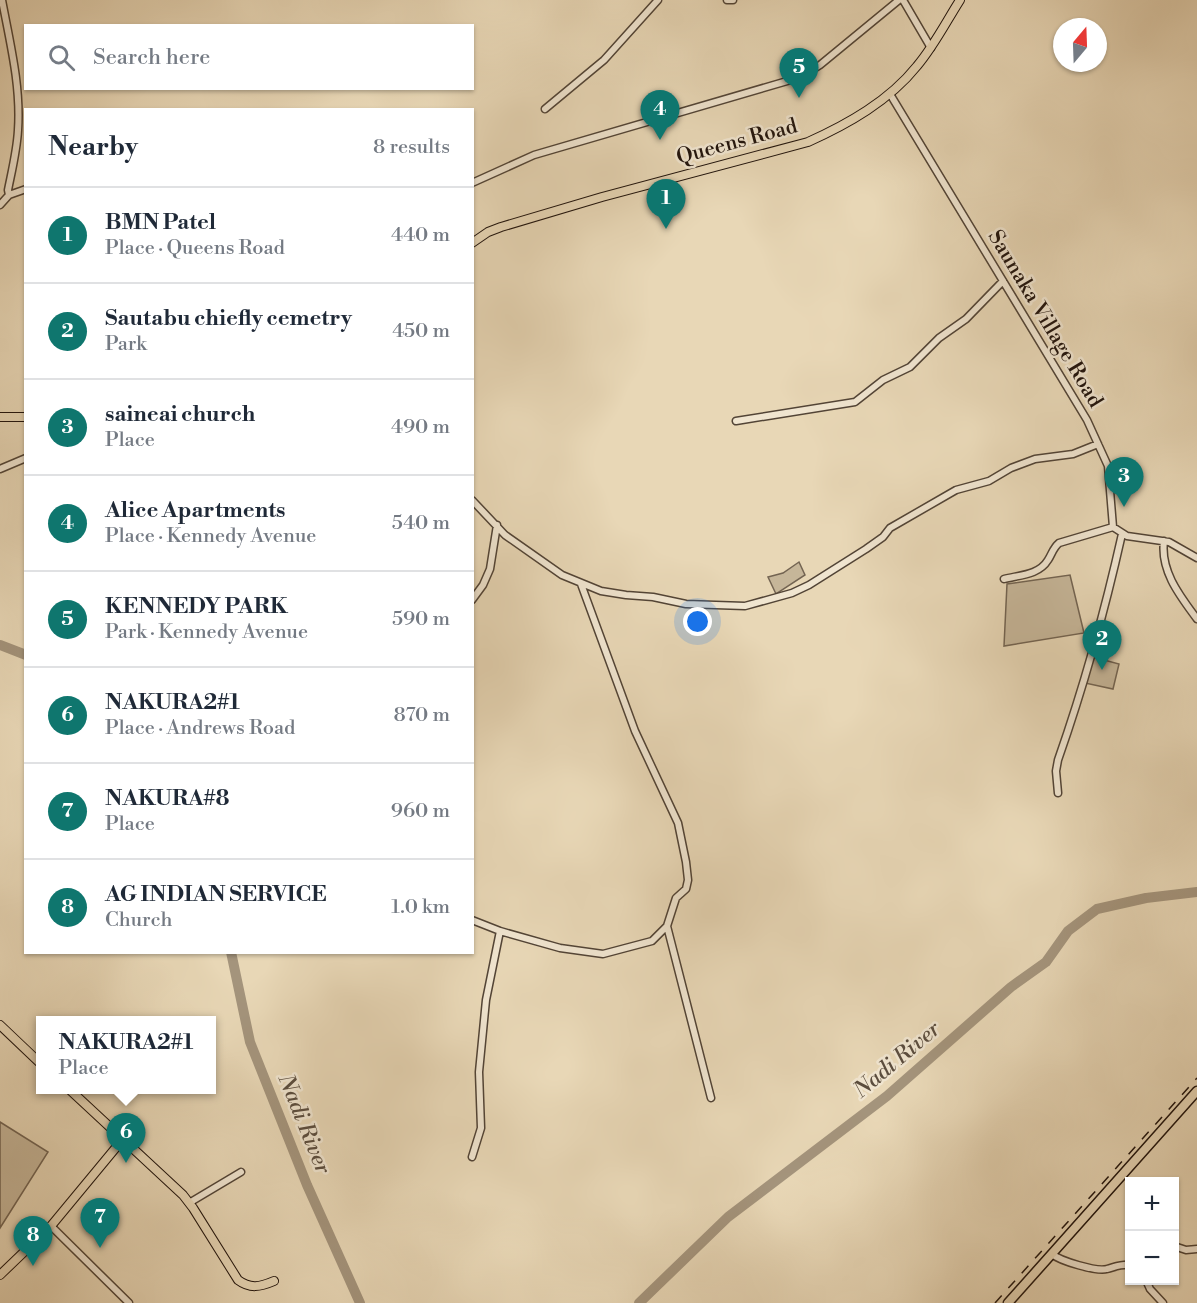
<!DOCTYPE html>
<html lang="en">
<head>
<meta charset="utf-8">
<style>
	body { margin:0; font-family:"Libre Bodoni",serif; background:#f6f6f7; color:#1f2937 }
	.controls { position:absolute; right:18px; bottom:18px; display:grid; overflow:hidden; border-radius:0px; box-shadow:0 2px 4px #0004 }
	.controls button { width:54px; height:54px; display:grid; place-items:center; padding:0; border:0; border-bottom:2px solid #e0e1e3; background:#fff; color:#1f2937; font:30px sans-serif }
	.compass { position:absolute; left:1053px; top:18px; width:54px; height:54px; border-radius:50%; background:#fff; box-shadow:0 2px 4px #0004; rotate:19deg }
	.you { position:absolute; left:698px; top:622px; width:21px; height:21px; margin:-15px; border:4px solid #fff; border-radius:50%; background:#1a73e8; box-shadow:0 0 0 9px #1a73e833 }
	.badge { display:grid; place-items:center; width:39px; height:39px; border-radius:50%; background:#0f766e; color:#fff; font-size:20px; font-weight:700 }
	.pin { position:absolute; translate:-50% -50px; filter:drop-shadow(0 2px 3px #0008) }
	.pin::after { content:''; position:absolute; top:32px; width:21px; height:18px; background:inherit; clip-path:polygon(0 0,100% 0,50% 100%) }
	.popup { position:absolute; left:36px; top:1016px; width:180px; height:78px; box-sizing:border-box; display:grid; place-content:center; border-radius:0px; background:#fff; filter:drop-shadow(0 2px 4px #0005); font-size:20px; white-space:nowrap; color:#747a83 }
	.popup b { font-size:22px; color:#1f2937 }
	.popup::after { content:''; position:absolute; left:50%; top:100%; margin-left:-12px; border:12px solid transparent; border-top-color:#fff }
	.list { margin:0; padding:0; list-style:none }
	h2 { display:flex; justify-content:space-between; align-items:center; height:78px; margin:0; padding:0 24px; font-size:26px }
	h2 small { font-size:20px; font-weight:400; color:#747a83 }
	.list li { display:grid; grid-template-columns:39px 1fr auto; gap:18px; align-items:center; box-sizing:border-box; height:96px; padding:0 24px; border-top:2px solid #e0e1e3 }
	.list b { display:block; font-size:22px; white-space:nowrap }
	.list p { margin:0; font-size:20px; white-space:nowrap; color:#747a83 }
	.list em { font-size:20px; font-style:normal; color:#747a83 }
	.icon { flex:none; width:33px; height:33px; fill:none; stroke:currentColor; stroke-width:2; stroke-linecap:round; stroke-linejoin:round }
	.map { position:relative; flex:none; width:1197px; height:1303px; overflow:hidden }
	.search { position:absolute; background:#fff; box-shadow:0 2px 4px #0004; left:24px; top:24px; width:450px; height:66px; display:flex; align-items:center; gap:15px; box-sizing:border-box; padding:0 21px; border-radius:0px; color:#747a83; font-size:22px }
	.panel { position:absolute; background:#fff; box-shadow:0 2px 4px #0004; left:24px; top:108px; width:450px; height:846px; border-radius:0px }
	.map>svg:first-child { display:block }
	.green { fill:#c6b699; stroke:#736452; stroke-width:1.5 }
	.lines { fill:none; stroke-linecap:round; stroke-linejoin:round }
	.river { stroke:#a4947c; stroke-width:10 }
	.minor-casing { stroke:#524436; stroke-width:9 }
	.major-casing { stroke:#20130c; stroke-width:10 }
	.highway-casing { stroke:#20130c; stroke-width:11 }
	.minor { stroke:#f0e5d0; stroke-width:6 }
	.major { stroke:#e8d7b6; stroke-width:8 }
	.highway { stroke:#e8d7b6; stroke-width:8 }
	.rail { stroke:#20130c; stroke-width:1.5; stroke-dasharray:10 10; stroke-linecap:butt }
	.labels { text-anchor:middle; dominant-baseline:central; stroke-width:5; stroke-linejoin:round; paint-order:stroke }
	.street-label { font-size:21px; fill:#20130c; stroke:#f0e5d0 }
	.water-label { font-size:22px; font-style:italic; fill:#5b4d3e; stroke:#f0e5d0 }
</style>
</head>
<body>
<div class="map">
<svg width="1197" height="1303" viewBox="0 0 1197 1303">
	<rect width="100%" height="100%" fill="#e8d7b6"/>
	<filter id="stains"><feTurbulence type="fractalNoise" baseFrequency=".00333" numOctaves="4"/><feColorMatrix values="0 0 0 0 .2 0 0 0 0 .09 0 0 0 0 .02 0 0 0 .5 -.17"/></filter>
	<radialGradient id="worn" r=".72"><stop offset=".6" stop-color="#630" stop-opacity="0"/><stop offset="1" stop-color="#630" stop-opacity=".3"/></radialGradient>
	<path class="green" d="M 799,562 L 805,575 L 776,594 L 768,577 L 783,573 Z
		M 1070,575 L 1084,633 L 1004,646 L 1007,584 Z
		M 1093,657 L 1119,664 L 1113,689 L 1085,683 Z
		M 0,1122 L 48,1152 L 0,1228 Z"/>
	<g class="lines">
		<path class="river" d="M 0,645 L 26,655
			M 231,952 L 250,1042 L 307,1185 L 360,1303
			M 639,1303 L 728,1217 L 887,1096 L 1011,987 L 1046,962 L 1068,931 L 1097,909 L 1146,898 L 1197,892"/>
		<g class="minor-casing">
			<path id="minor" d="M 727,0 L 733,0
				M 903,0 L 931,48
				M 890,94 L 1087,420 L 1108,466 L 1113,527 L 1127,536 L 1169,542 L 1197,558
				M 545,109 L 604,60 L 658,0
				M 472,183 L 534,155 L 801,77 L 820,65 L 899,0
				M 9,195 L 26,189
				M 0,205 L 9,195 L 8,190 C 12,170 17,150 18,130 C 21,86 10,43 2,0
				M 736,421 L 855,402 L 883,380 L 910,367 L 939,338 L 966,319 L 1003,281
				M 0,469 L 26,458
				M 472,500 L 505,535 L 562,575 L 601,591 L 626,595 L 653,597 L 686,604 L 745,606 L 792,593 L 809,585 L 866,549 L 883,537 L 890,528 L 956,490 L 989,481 L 1011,468 L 1035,459 L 1073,454 L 1098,444
				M 1164,541 C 1160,571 1180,596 1197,619
				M 1004,579 C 1020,575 1039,575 1048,560 C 1052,554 1053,548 1059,543 L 1113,527
				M 472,600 L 483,585 L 490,569 L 497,525
				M 1058,793 L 1056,771 L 1058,760 C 1084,686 1105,610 1122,534
				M 472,920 L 500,931 L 560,948 L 603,954 L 652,941 L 667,926 L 676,898 L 686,889 L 688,880 L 686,862 L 678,823 L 635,731 L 581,584
				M 667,926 L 711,1098
				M 472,1157 L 481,1128 L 479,1072 L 486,1000 L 500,931
				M 189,1203 L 241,1172
				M 51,1226 L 129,1303
				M 1174,1246 L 1186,1250 L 1197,1249
				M 1052,1254 C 1060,1261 1097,1272 1107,1269 C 1115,1267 1121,1264 1130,1265
				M 1146,1280 L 1150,1289 L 1163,1303"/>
		</g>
		<g class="major-casing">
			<path id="major" d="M 472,243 L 488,232 L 501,227 L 602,197 L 808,142 C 848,124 889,101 917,66 C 934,46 946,22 960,0
				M 0,417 L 26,417
				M 0,1025 L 40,1063
				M 70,1090 L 183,1195 L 193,1208 L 238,1280 C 250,1289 260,1287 274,1281
				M 0,1275 L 51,1226 L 123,1139"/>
		</g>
		<g class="highway-casing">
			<path id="highway" d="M 1008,1303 L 1197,1091"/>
		</g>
		<use href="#minor" class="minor"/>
		<use href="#major" class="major"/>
		<use href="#highway" class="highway"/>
		<path class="rail" d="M 995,1303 L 1197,1078"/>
	</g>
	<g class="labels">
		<g class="street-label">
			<text transform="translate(737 142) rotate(-15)">Queens Road</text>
			<text transform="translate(1045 319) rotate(59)">Saunaka Village Road</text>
		</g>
		<g class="water-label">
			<text transform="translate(897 1060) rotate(-40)">Nadi River</text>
			<text transform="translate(304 1124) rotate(68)">Nadi River</text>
		</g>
	</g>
	<rect width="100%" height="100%" filter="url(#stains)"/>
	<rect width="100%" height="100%" fill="url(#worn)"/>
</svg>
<div class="controls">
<button>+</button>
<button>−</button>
</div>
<svg class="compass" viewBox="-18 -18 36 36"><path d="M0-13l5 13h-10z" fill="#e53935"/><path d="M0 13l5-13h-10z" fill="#747a83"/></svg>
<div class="you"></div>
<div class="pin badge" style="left:666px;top:229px">1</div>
<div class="pin badge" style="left:1102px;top:670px">2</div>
<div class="pin badge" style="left:1124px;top:507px">3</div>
<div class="pin badge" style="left:660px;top:140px">4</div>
<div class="pin badge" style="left:799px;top:98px">5</div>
<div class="pin badge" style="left:126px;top:1163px">6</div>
<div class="popup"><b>NAKURA2#1</b>Place</div>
<div class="pin badge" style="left:100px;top:1248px">7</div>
<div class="pin badge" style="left:33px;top:1266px">8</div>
<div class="search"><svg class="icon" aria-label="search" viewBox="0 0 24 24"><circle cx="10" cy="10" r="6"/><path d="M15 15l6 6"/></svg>Search here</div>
<section class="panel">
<h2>Nearby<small>8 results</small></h2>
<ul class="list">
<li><span class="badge">1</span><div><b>BMN Patel</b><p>Place · Queens Road</p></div><em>440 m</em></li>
<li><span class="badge">2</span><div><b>Sautabu chiefly cemetry</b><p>Park</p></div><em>450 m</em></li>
<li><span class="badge">3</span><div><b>saineai church</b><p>Place</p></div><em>490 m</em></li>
<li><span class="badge">4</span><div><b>Alice Apartments</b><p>Place · Kennedy Avenue</p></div><em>540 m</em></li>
<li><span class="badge">5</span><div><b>KENNEDY PARK</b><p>Park · Kennedy Avenue</p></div><em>590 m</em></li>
<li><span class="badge">6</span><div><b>NAKURA2#1</b><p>Place · Andrews Road</p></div><em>870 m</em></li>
<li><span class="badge">7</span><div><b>NAKURA#8</b><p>Place</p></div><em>960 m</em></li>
<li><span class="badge">8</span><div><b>AG INDIAN SERVICE</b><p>Church</p></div><em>1.0 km</em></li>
</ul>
</section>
</div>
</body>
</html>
